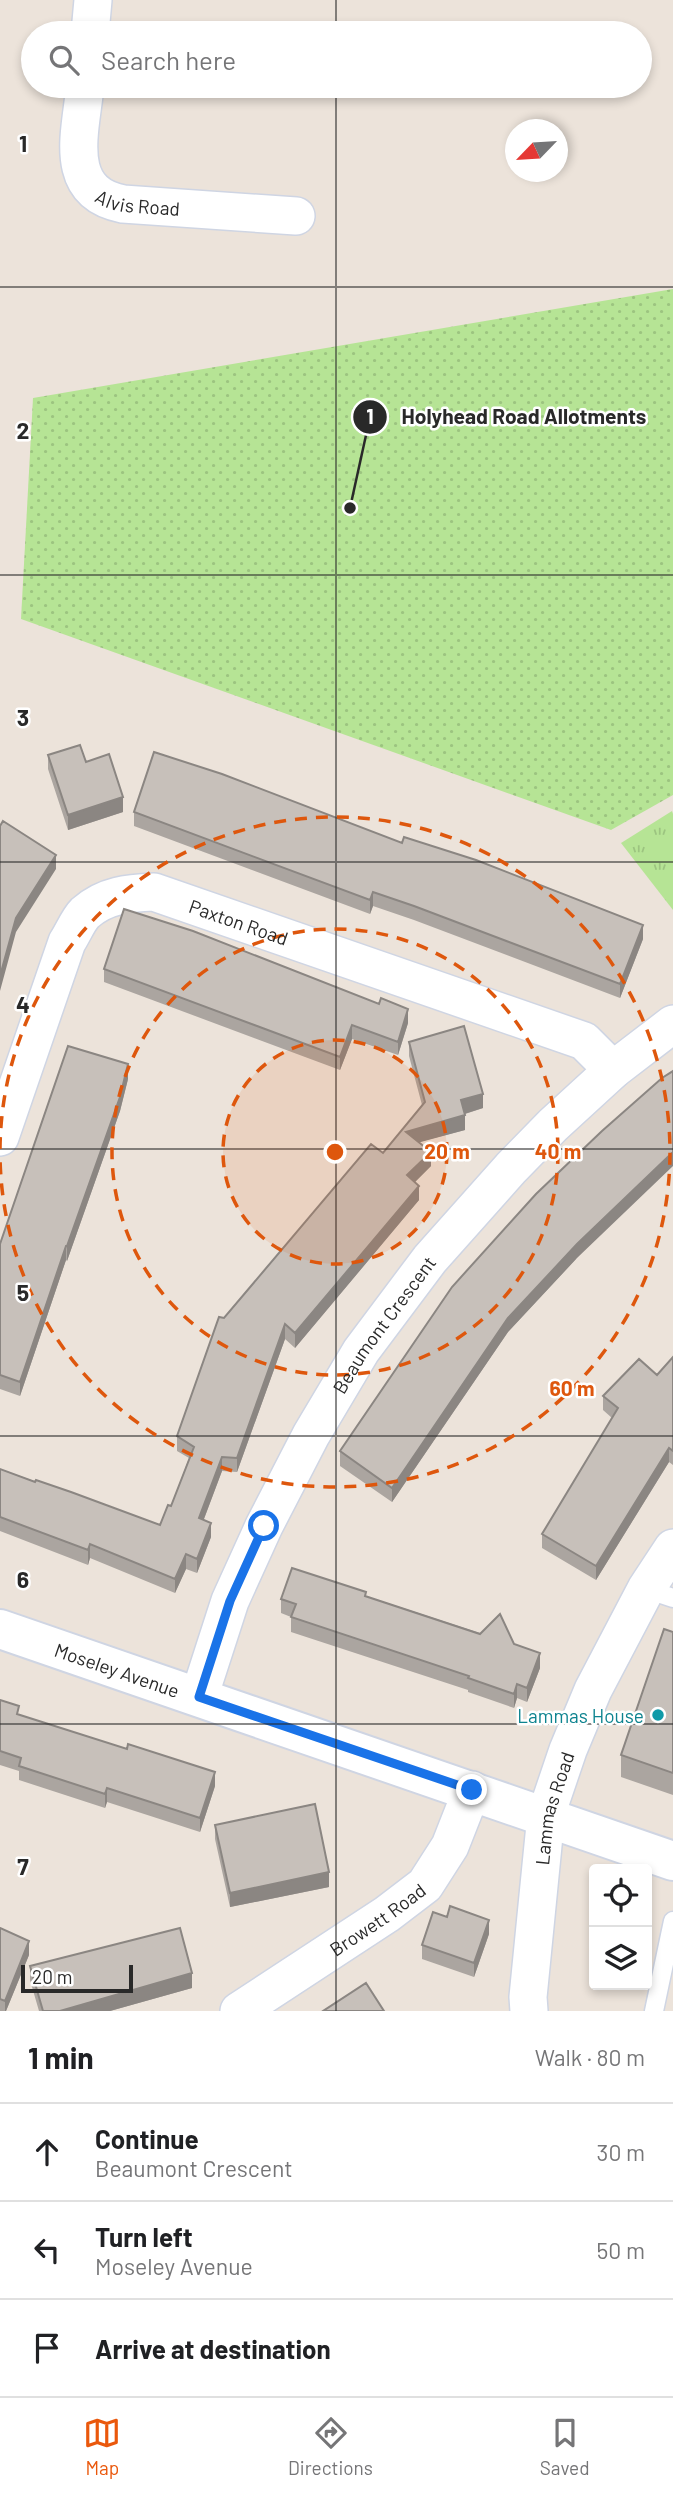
<!DOCTYPE html>
<html lang="en">
<head>
<meta charset="utf-8">
<style>
	body { margin:0; font-family:Barlow,sans-serif; background:#f6f6f6; color:#202124 }
	.controls { position:absolute; right:21px; bottom:21px; display:grid; overflow:hidden; border-radius:7px; box-shadow:0 4px 10px #0003 }
	.controls button { width:63px; height:63px; display:grid; place-items:center; padding:0; border:0; border-bottom:2px solid #e0e0e0; background:#fff; color:#202124; font:35px sans-serif }
	.compass { position:absolute; left:505px; top:119px; width:63px; height:63px; border-radius:50%; background:#fff; box-shadow:0 4px 10px #0003; rotate:245deg }
	.scale { position:absolute; left:21px; bottom:18px; width:112px; box-sizing:border-box; padding-left:7px; border:4px solid #292929; border-top:0; font-size:19px; line-height:24px; white-space:nowrap; color:#292929; -webkit-text-stroke:5px #fff; paint-order:stroke }
	.stop { position:absolute; width:21px; height:21px; margin:-16px; border:5px solid #1a73e8; border-radius:50%; background:#fff }
	.stop.end { background:#1a73e8; border-color:#fff; box-shadow:0 2px 7px #0008 }
	.list { margin:0; padding:0; list-style:none }
	h2 { display:flex; justify-content:space-between; align-items:center; height:91px; margin:0; padding:0 28px; font-size:30px }
	h2 small { font-size:23px; font-weight:400; color:#757577 }
	.list li { display:grid; grid-template-columns:46px 1fr auto; gap:21px; align-items:center; box-sizing:border-box; height:98px; padding:0 28px; border-top:2px solid #e0e0e0 }
	.list b { display:block; font-size:26px; white-space:nowrap }
	.list p { margin:0; font-size:23px; white-space:nowrap; color:#757577 }
	.list em { font-size:23px; font-style:normal; color:#757577 }
	.icon { flex:none; width:38px; height:38px; fill:none; stroke:currentColor; stroke-width:2; stroke-linecap:round; stroke-linejoin:round }
	.map { position:relative; flex:none; width:673px; height:2011px; overflow:hidden }
	.search { position:absolute; background:#fff; box-shadow:0 4px 10px #0003; left:21px; right:21px; top:21px; height:77px; display:flex; align-items:center; gap:18px; box-sizing:border-box; padding:0 24px; border-radius:38px; color:#757577; font-size:26px }
	.sheet { height:385px; background:#fff }
	nav { display:flex; justify-content:space-around; align-items:center; box-sizing:border-box; height:98px; border-top:2px solid #e0e0e0; background:#fff; font-size:19px; color:#757577 }
	nav a { display:grid; justify-items:center; gap:4px }
	nav .on { color:#ea580c }
	.map>svg:first-child { display:block }
	.park { fill:url(#park-tufts) }
	.garden { fill:url(#garden-dots) }
	.lines { fill:none; stroke-linecap:round; stroke-linejoin:round }
	.lane-casing { stroke:#cfd5e3; stroke-width:21 }
	.street-casing { stroke:#cfd5e3; stroke-width:40 }
	.secondary-casing { stroke:#cfd5e3; stroke-width:42 }
	.lane { stroke:#fff; stroke-width:18 }
	.street { stroke:#fff; stroke-width:37 }
	.secondary { stroke:#fff; stroke-width:38 }
	.wall { fill:#aba5a0 }
	.shaded-wall { fill:#8b8682 }
	.building { fill:#c7c0ba; stroke:#8b8682; stroke-width:2 }
	.route { stroke:#1a73e8; stroke-width:9 }
	.grid { fill:none; stroke:#292929; stroke-width:2; stroke-opacity:0.55 }
	.ring { fill:none; stroke:#de570d; stroke-width:3.5; stroke-dasharray:12 9 }
	.culture-dot { fill:#0f9aa8; stroke:#fff; stroke-width:2.5 }
	.labels { text-anchor:middle; dominant-baseline:central; stroke-width:5; stroke-linejoin:round; paint-order:stroke }
	.street-label { font-size:19px; fill:#292929; stroke:#fff }
	.culture-label { font-size:19px; fill:#0d838f; stroke:#fff; text-anchor:end }
	.grid-label { font-size:23px; text-anchor:middle; font-weight:bold; fill:#292929; stroke:#fff; stroke-width:5; stroke-linejoin:round; paint-order:stroke }
	.centre { fill:#de570d; stroke:#fff; stroke-width:3.5 }
	.ring-label { font-size:21px; text-anchor:middle; font-weight:bold; fill:#de570d; stroke:#fff; stroke-width:5; stroke-linejoin:round; paint-order:stroke }
	.leader { fill:none; stroke:#292929; stroke-width:2.5 }
	.callout-dot { fill:#292929; stroke:#fff; stroke-width:2.5 }
	.mark-label { font-size:21px; text-anchor:middle; font-weight:bold; fill:#fff }
	.callout-label { font-size:21px; text-anchor:middle; font-weight:bold; fill:#292929; stroke:#fff; stroke-width:5; stroke-linejoin:round; paint-order:stroke }
</style>
</head>
<body>
<div class="map">
<svg width="673" height="2011" viewBox="0 0 673 2011">
	<defs>
		<pattern id="park-tufts" width="24" height="20" patternUnits="userSpaceOnUse" patternTransform="scale(1.75)"><rect width="24" height="20" fill="#b6e495"/><path d="M3 7l-1-3M5 7V3M7 7l1-3M15 17l-1-3M17 17v-4M19 17l1-3" fill="none" stroke="#9cc480"/></pattern>
		<pattern id="garden-dots" width="8" height="8" patternUnits="userSpaceOnUse" patternTransform="scale(1.75)"><rect width="8" height="8" fill="#b6e495"/><path d="M2 2h.1M6 6h.1" fill="none" stroke="#9cc480" stroke-width="1.8" stroke-linecap="round"/></pattern>
	</defs>
	<rect width="100%" height="100%" fill="#ece3da"/>
	<path class="park" d="M 672,811 L 673,814 L 673,910 L 621,843 Z"/>
	<path class="garden" d="M 673,289 L 673,795 L 611,830 L 21,619 L 33,398 Z"/>
	<g class="lines">
		<g class="lane-casing">
			<path id="lane" d="M 646,1589 L 673,1598
				M 654,2011 L 673,1921"/>
		</g>
		<g class="street-casing">
			<g id="street">
				<path d="M 90,33 L 93,0"/>
				<path id="s1" d="M 85,86 C 81,131 61,192 123,204 L 296,216"/>
				<path id="s2" d="M 0,1137 L 67,942 C 73,933 78,920 85,913 C 105,895 129,893 154,892 L 584,1041 L 613,1070"/>
				<path id="s3" d="M 199,1697 L 230,1601 L 264,1526 L 311,1435 L 361,1351 L 430,1259 L 511,1168 L 553,1125 L 613,1070 L 673,1024"/>
				<path id="s4" d="M 239,2011 L 387,1914 L 425,1885 L 450,1846 L 472,1790"/>
				<path id="s5" d="M 529,2011 L 528,1997 L 546,1815 L 568,1750 L 593,1690 L 646,1589 L 673,1548"/>
			</g>
		</g>
		<g class="secondary-casing">
			<g id="secondary">
				<path id="s6" d="M 0,1629 L 673,1861"/>
			</g>
		</g>
		<use href="#lane" class="lane"/>
		<use href="#street" class="street"/>
		<use href="#secondary" class="secondary"/>
	</g>
	<path class="wall" d="M 48,755 L 86,762 L 123,812 L 68,830 L 48,769 Z
		M 134,812 L 643,939 L 620,998 L 414,920 L 373,906 L 370,914 L 134,826 Z
		M 104,969 L 408,1023 L 398,1055 L 352,1039 L 340,1070 L 104,982 Z
		M 409,1042 L 483,1108 L 465,1114 L 465,1130 L 419,1142 L 431,1166 L 415,1182 L 419,1200 L 295,1348 L 285,1339 L 237,1472 L 222,1471 L 204,1519 L 211,1537 L 197,1573 L 186,1569 L 175,1593 L 90,1558 L 88,1565 L 0,1531 L 0,1469 L 160,1525 L 171,1506 L 189,1458 L 177,1451 L 177,1436 L 224,1318 L 383,1153 L 422,1105 L 409,1056 Z
		M 128,1079 L 120,1111 L 67,1261 L 66,1260 L 20,1396 L 0,1389 L 0,1244 Z
		M 577,1258 L 508,1332 L 392,1502 L 340,1466 L 340,1451 Z
		M 673,1357 L 673,1465 L 669,1462 L 596,1580 L 542,1548 L 542,1534 L 612,1418 L 603,1410 L 603,1396 L 657,1375 Z
		M 366,1596 L 514,1644 L 540,1668 L 527,1702 L 517,1698 L 514,1708 L 468,1692 L 468,1690 L 291,1632 L 291,1617 L 281,1613 L 281,1599 Z
		M 673,1632 L 673,1795 L 621,1777 L 621,1755 Z
		M 0,1700 L 19,1715 L 215,1786 L 200,1832 L 107,1802 L 105,1808 L 19,1780 L 19,1771 L 0,1765 Z
		M 215,1825 L 329,1887 L 230,1907 L 215,1839 Z
		M 447,1917 L 489,1934 L 474,1977 L 422,1959 L 422,1945 Z
		M 0,1928 L 29,1955 L 6,2011 L 0,2011 Z
		M 30,1966 L 192,1988 L 110,2011 L 39,2011 L 30,1980 Z"/>
	<path class="shaded-wall" d="M 123,797 L 123,812 L 68,830 L 68,815 Z
		M 56,855 L 56,869 L 16,932 L 0,991 L 0,976 L 16,918 Z
		M 373,892 L 373,906 L 370,914 L 370,900 Z
		M 643,925 L 643,939 L 620,998 L 620,984 Z
		M 408,1009 L 408,1023 L 398,1055 L 398,1042 Z
		M 352,1025 L 352,1039 L 340,1070 L 340,1057 Z
		M 128,1064 L 128,1079 L 120,1111 L 67,1261 L 67,1246 Z
		M 483,1094 L 483,1108 L 461,1115 L 461,1100 Z
		M 465,1115 L 465,1130 L 406,1146 L 406,1132 Z
		M 431,1152 L 431,1166 L 407,1190 L 407,1175 Z
		M 673,1152 L 673,1166 L 577,1258 L 508,1332 L 392,1502 L 392,1488 L 508,1318 L 577,1244 Z
		M 419,1186 L 419,1200 L 295,1348 L 295,1333 Z
		M 66,1246 L 66,1260 L 20,1396 L 20,1382 Z
		M 285,1324 L 285,1339 L 237,1472 L 237,1458 Z
		M 669,1448 L 669,1462 L 596,1580 L 596,1566 Z
		M 222,1457 L 222,1471 L 199,1532 L 199,1518 Z
		M 211,1523 L 211,1537 L 197,1573 L 197,1559 Z
		M 90,1544 L 90,1558 L 88,1565 L 88,1550 Z
		M 186,1554 L 186,1569 L 175,1593 L 175,1579 Z
		M 540,1653 L 540,1668 L 527,1702 L 527,1688 Z
		M 517,1684 L 517,1698 L 514,1708 L 514,1694 Z
		M 215,1772 L 215,1786 L 200,1832 L 200,1818 Z
		M 107,1788 L 107,1802 L 105,1808 L 105,1794 Z
		M 329,1872 L 329,1887 L 230,1907 L 230,1893 Z
		M 489,1920 L 489,1934 L 474,1977 L 474,1963 Z
		M 29,1941 L 29,1955 L 6,2011 L 5,2011 L 5,2001 Z
		M 192,1973 L 192,1988 L 110,2011 L 60,2011 Z"/>
	<path class="building" d="M 80,745 L 86,762 L 109,754 L 123,797 L 68,815 L 48,755 Z
		M 154,752 L 222,774 L 402,843 L 404,837 L 476,860 L 643,925 L 620,984 L 414,906 L 373,892 L 370,900 L 134,812 Z
		M 3,821 L 56,855 L 16,918 L 0,976 L 0,826 Z
		M 124,909 L 193,931 L 379,1004 L 381,998 L 408,1009 L 398,1042 L 352,1025 L 340,1057 L 104,969 Z
		M 464,1026 L 483,1094 L 461,1100 L 465,1115 L 406,1132 L 431,1152 L 407,1175 L 419,1186 L 295,1333 L 285,1324 L 237,1458 L 222,1457 L 199,1518 L 211,1523 L 197,1559 L 186,1554 L 175,1579 L 90,1544 L 88,1550 L 0,1517 L 0,1469 L 35,1482 L 36,1480 L 71,1492 L 160,1525 L 168,1505 L 171,1506 L 194,1447 L 177,1436 L 219,1317 L 224,1318 L 371,1144 L 383,1153 L 425,1102 L 409,1042 Z
		M 68,1046 L 128,1064 L 120,1097 L 67,1246 L 66,1246 L 20,1382 L 0,1375 L 0,1244 Z
		M 673,1071 L 673,1152 L 577,1244 L 508,1318 L 392,1488 L 340,1451 L 452,1287 L 536,1194 L 602,1131 L 662,1078 Z
		M 673,1357 L 673,1451 L 669,1448 L 596,1566 L 542,1534 L 618,1408 L 603,1396 L 639,1359 L 657,1375 Z
		M 292,1568 L 366,1592 L 365,1596 L 480,1634 L 500,1614 L 514,1644 L 540,1653 L 527,1688 L 517,1684 L 514,1694 L 468,1678 L 469,1676 L 291,1617 L 296,1604 L 281,1599 Z
		M 664,1629 L 673,1632 L 673,1773 L 621,1755 Z
		M 0,1700 L 19,1706 L 17,1714 L 127,1749 L 128,1744 L 215,1772 L 200,1818 L 107,1788 L 105,1794 L 19,1766 L 21,1758 L 0,1751 Z
		M 315,1804 L 329,1872 L 230,1893 L 215,1825 Z
		M 450,1906 L 489,1920 L 474,1963 L 422,1945 L 433,1912 L 447,1917 Z
		M 0,1928 L 29,1941 L 5,2001 L 0,1999 Z
		M 180,1928 L 192,1973 L 60,2011 L 43,2011 L 30,1966 Z
		M 366,1983 L 384,2011 L 323,2011 Z"/>
	<g class="lines">
		<path class="route" d="M 264,1526 L 230,1601 L 199,1697 L 472,1790"/>
	</g>
	<path class="grid" d="M 336,0 L 336,33M 336,86 L 336,2011M 0,287 L 673,287M 0,575 L 673,575M 0,862 L 673,862M 0,1149 L 673,1149M 0,1436 L 673,1436M 0,1724 L 673,1724"/>
	<circle cx="335" cy="1152" r="112" fill="#de570d" fill-opacity=".12"/>
	<g class="ring">
		<circle cx="335" cy="1152" r="112"/>
		<circle cx="335" cy="1152" r="223"/>
		<path d="M0 1149A335 335 0 1 1 0 1155"/>
	</g>
	<circle class="culture-dot" cx="658" cy="1715" r="7"/>
	<g class="labels">
		<g class="street-label">
			<text stroke="none"><textPath href="#s1" startOffset="156">Alvis Road</textPath></text>
			<text stroke="none"><textPath href="#s2" startOffset="404">Paxton Road</textPath></text>
			<text stroke="none"><textPath href="#s3" startOffset="418">Beaumont Crescent</textPath></text>
			<text stroke="none"><textPath href="#s6" startOffset="124">Moseley Avenue</textPath></text>
			<text stroke="none"><textPath href="#s5" startOffset="205">Lammas Road</textPath></text>
			<text stroke="none"><textPath href="#s4" startOffset="166">Browett Road</textPath></text>
		</g>
		<g class="culture-label">
			<text x="644" y="1715">Lammas House</text>
		</g>
	</g>
	<g class="grid-label">
		<text x="23" y="152">1</text>
		<text x="23" y="439">2</text>
		<text x="23" y="726">3</text>
		<text x="23" y="1013">4</text>
		<text x="23" y="1301">5</text>
		<text x="23" y="1588">6</text>
		<text x="23" y="1875">7</text>
	</g>
	<circle cx="335" cy="1152" r="10" class="centre"/>
	<g class="ring-label">
		<text x="447" y="1159">20 m</text>
		<text x="558" y="1159">40 m</text>
		<text x="572" y="1396">60 m</text>
	</g>
	<path class="leader" d="M350 508L370 417"/>
	<g class="callout-dot">
		<circle cx="350" cy="508" r="7"/>
		<circle cx="370" cy="417" r="18"/>
	</g>
	<g class="mark-label">
		<text x="370" y="424">1</text>
	</g>
	<g class="callout-label">
		<text x="524" y="424">Holyhead Road Allotments</text>
	</g>
</svg>
<div class="controls">
<button><svg class="icon" aria-label="locate" viewBox="0 0 24 24"><circle cx="12" cy="12" r="6"/><path d="M12 2v4M12 18v4M2 12h4M18 12h4"/></svg></button>
<button><svg class="icon" aria-label="layers" viewBox="0 0 24 24"><path d="M12 4l9 5-9 5-9-5zM3 14l9 5 9-5"/></svg></button>
</div>
<svg class="compass" viewBox="-18 -18 36 36"><path d="M0-13l5 13h-10z" fill="#e53935"/><path d="M0 13l5-13h-10z" fill="#757577"/></svg>
<div class="scale">20 m</div>
<div class="stop" style="left:264px;top:1526px"></div>
<div class="stop end" style="left:472px;top:1790px"></div>
<div class="search"><svg class="icon" aria-label="search" viewBox="0 0 24 24"><circle cx="10" cy="10" r="6"/><path d="M15 15l6 6"/></svg>Search here</div>
</div>
<section class="sheet">
<h2>1 min<small>Walk · 80 m</small></h2>
<ul class="list">
<li><svg class="icon" aria-label="ahead" viewBox="0 0 24 24"><path d="M12 20V5M6 11l6-6 6 6"/></svg><div><b>Continue</b><p>Beaumont Crescent</p></div><em>30 m</em></li>
<li><svg class="icon" aria-label="left" viewBox="0 0 24 24"><path d="M17 20v-9H6M10 6l-5 5 5 5"/></svg><div><b>Turn left</b><p>Moseley Avenue</p></div><em>50 m</em></li>
<li><svg class="icon" aria-label="arrive" viewBox="0 0 24 24"><path d="M6 21V4h12l-3 4 3 4H6"/></svg><div><b>Arrive at destination</b></div></li>
</ul>
</section>
<nav>
<a class="on"><svg class="icon" aria-label="map" viewBox="0 0 24 24"><path d="M3 6l6-2 6 2 6-2v14l-6 2-6-2-6 2zM9 4v14M15 6v14"/></svg>Map</a>
<a><svg class="icon" aria-label="directions" viewBox="0 0 24 24"><path d="M12 3l9 9-9 9-9-9zM9 14v-3h6M13 9l2 2-2 2"/></svg>Directions</a>
<a><svg class="icon" aria-label="saved" viewBox="0 0 24 24"><path d="M7 4h10v16l-5-4-5 4z"/></svg>Saved</a>
</nav>
</body>
</html>
